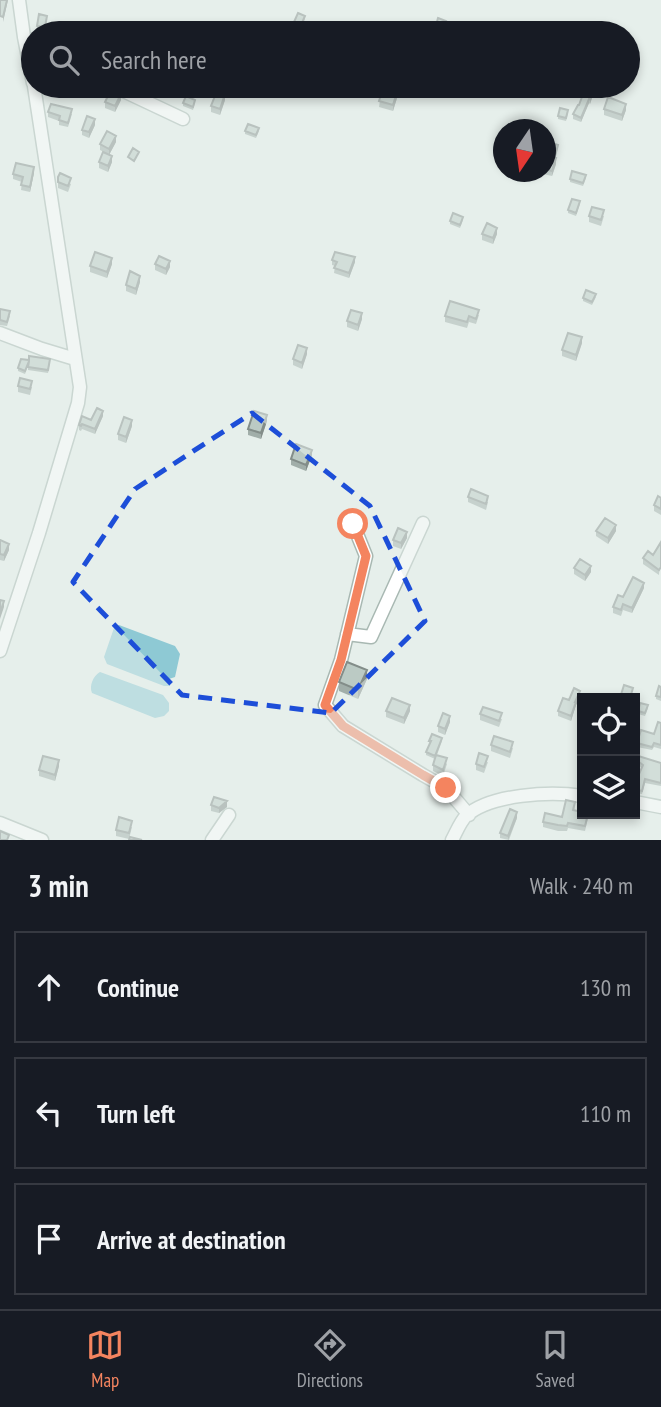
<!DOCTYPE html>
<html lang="en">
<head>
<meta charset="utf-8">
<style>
	body { margin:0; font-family:"PT Sans Narrow",sans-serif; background:#20242c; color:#f1f3f6 }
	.controls { position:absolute; right:21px; bottom:21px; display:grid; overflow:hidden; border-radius:0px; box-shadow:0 4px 10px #0003 }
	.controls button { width:63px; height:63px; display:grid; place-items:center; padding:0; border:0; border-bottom:2px solid #363941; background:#171b24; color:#f1f3f6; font:35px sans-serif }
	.compass { position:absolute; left:493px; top:119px; width:63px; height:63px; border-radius:50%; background:#171b24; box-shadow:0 4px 10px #0003; rotate:193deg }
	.stop { position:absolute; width:21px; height:21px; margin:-16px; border:5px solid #f4845f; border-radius:50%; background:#fff }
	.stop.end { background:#f4845f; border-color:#fff; box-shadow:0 2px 7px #0008 }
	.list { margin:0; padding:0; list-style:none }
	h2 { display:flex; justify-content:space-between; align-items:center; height:91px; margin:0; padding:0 28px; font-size:30px }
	h2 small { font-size:23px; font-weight:400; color:#9ea1a6 }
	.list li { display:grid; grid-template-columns:46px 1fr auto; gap:21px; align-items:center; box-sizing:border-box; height:112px; margin:0 14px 14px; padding:0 14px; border:2px solid #363941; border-radius:0px }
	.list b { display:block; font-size:26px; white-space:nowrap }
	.list em { font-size:23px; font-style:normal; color:#9ea1a6 }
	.icon { flex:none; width:38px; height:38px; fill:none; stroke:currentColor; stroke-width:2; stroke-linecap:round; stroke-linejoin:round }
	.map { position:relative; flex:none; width:661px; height:840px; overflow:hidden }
	.search { position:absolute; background:#171b24; box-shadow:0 4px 10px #0003; left:21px; right:21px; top:21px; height:77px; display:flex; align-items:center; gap:18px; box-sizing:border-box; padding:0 24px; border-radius:38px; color:#9ea1a6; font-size:26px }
	.sheet { height:469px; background:#171b24 }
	nav { display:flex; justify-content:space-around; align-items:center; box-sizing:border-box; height:98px; border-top:2px solid #363941; background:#171b24; font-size:19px; color:#9ea1a6 }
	nav a { display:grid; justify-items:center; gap:4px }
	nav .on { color:#f4845f }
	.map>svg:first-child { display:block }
	.water { fill:#8ec9d4 }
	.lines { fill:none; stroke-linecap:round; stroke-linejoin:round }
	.minor-casing { stroke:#a8b8b2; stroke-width:15 }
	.minor { stroke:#fff; stroke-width:12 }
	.wall { fill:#a1aea9 }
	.shaded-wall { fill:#838d89 }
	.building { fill:#bbcac4; stroke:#838d89; stroke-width:2 }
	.route { stroke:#f4845f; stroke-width:9 }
	.marked { fill:none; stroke:#1d4ed8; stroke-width:5; stroke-dasharray:14 9; stroke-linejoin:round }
</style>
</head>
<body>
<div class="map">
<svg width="661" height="840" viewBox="0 0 661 840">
	<rect width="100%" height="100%" fill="#e6efeb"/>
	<path class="water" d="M 119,625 L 175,646 L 180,654 L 175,677 L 169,679 L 170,686 L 164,686 L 107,664 L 104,657 L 114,628 Z
		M 100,672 L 163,695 L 169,703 L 169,711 L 164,716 L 155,718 L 92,693 C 89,686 93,676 100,672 Z"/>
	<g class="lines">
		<g class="minor-casing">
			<path id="minor" d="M 19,0 L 24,37 L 33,83
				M 113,86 L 183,119
				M 0,333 L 42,349 L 75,359
				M 353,524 L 366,556 L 341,660 L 325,705 L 343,726 L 423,775 L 446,788 L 469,815
				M 347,634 L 371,637 L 423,523
				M 0,651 L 39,533 L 78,403 L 80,387 L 34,86
				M 635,802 L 661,807
				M 0,823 L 42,840
				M 212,840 L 229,815
				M 452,840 C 456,833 460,822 466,816 C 490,794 551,791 582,796"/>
		</g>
		<use href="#minor" class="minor"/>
	</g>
	<path class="wall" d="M 47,16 L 45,30 L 37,29 L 37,26 Z
		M 305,19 L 301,28 L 294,25 L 294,22 Z
		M 446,24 L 443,33 L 435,32 L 435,29 Z
		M 382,86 L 395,86 L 393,91 L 397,98 L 393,111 L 379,107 Z
		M 444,86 L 474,86 L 471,96 Z
		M 147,89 L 157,89 L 155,96 L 147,92 Z
		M 595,89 L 590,104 L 589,103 L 581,122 L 573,119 L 573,114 L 579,105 Z
		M 121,100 L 115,112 L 105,108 L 105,102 Z
		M 225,100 L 220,115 L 211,112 L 211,106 Z
		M 183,103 L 195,103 L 193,110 L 183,106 Z
		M 604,109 L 626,110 L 622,121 L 604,115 Z
		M 48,112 L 72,114 L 68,127 L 59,125 L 59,121 L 48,117 Z
		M 568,113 L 566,121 L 558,119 L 558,116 Z
		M 95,125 L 89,138 L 82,135 L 82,130 Z
		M 245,131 L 259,131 L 256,138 L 245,134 Z
		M 116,142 L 109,155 L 112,162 L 108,172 L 99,168 L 99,162 L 108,154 L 100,150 L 100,144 Z
		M 558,148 L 555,158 L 556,164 L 552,176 L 543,174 L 543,172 L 545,172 L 545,159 L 547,153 Z
		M 34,173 L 30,192 L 21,190 L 22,182 L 13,179 L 13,174 Z
		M 58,177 L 71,184 L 68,192 L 58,188 Z
		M 586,178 L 583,186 L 570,182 L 570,179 Z
		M 580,204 L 576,216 L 568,213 L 568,210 Z
		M 589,216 L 604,216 L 601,226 L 589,222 Z
		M 463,220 L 460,228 L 450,224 L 450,221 Z
		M 482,234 L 497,234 L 493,244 L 482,240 Z
		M 332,260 L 355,262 L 349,278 L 334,273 L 335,266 L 332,265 Z
		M 112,264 L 107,278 L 90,272 L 90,266 Z
		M 155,264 L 170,267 L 166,275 L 155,270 Z
		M 140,282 L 136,295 L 126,291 L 126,285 Z
		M 596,297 L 592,305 L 583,301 L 583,298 Z
		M 0,309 L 10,316 L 7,326 L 0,325 Z
		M 479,315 L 476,324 L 469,322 L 467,328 L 445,322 L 445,316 Z
		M 362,319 L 358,331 L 347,327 L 347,321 Z
		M 582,343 L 576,361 L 562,356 L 562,350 Z
		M 307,354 L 302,369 L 293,365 L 293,359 Z
		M 29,360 L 50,362 L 48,373 L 28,370 L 28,366 L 25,374 L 18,371 L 18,368 Z
		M 18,386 L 32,387 L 30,395 L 18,392 Z
		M 103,416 L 95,434 L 82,429 L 81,431 L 79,430 L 79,425 Z
		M 267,421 L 261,439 L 248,435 L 248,429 Z
		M 132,426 L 126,443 L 118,440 L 118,434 Z
		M 312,455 L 306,471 L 291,465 L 291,459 Z
		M 468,497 L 488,502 L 486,510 L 468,502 Z
		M 661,498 L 661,515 L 654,511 L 654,505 Z
		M 596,531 L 616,531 L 608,544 L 596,536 Z
		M 407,538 L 401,549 L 393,546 L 393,540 Z
		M 0,540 L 9,550 L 4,561 L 0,560 Z
		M 661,542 L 659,575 L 643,564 L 643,558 L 653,555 Z
		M 574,568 L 591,572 L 585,581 L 574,574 Z
		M 644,588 L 632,613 L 623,610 L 621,616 L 613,613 L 613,607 L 623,597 Z
		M 367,679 L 358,699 L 339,691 L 339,682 Z
		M 661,687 L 661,701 L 656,699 L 656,696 Z
		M 580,697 L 576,705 L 571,721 L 558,716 L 558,711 L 569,700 Z
		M 648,708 L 645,716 L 638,714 L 638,711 Z
		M 386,711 L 410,711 L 404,724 L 386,717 Z
		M 480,714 L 502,719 L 499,727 L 480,720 Z
		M 450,722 L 445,735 L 438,732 L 438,726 Z
		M 661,723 L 661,749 L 654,747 L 652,750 L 637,747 L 637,743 L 654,734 Z
		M 429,741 L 442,741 L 437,755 L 447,764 L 443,776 L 433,771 L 433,765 L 435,759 L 426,755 L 426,752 L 430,744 Z
		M 491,745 L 513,748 L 510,758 L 491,751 Z
		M 635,755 L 661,763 L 661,786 L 645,783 L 642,794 L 635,793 L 635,780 L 636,781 L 642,768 L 635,763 Z
		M 488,762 L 484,773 L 476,770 L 476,764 Z
		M 59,766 L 55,781 L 39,776 L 39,770 Z
		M 211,805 L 227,807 L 219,813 L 211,811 Z
		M 575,807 L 574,810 L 588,818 L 585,831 L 568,828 L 567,831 L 558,831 L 543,827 L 543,822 L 562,817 Z
		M 517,818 L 509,840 L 500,838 L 500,833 Z
		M 132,827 L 129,839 L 116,836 L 116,830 Z"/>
	<path class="shaded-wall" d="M 7,0 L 8,0 L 3,22 L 3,17 Z
		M 595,86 L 595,89 L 590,104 L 590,99 Z
		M 397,92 L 397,98 L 393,111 L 393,105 Z
		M 121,94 L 121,100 L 115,112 L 115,106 Z
		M 225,94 L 225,100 L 220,115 L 220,109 Z
		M 589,99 L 589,103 L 581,122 L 581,118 Z
		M 626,104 L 626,110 L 622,121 L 622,115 Z
		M 95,119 L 95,125 L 89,138 L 89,132 Z
		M 116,136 L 116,142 L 109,155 L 109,149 Z
		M 112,156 L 112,162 L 108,172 L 108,166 Z
		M 556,158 L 556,164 L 552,176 L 552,171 Z
		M 34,167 L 34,173 L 30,192 L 30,187 Z
		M 497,228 L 497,234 L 493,244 L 493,238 Z
		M 355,257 L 355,262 L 349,278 L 349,273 Z
		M 112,258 L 112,264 L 107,278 L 107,272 Z
		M 170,261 L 170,267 L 166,275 L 166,269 Z
		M 140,276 L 140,282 L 136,295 L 136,289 Z
		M 362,313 L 362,319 L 358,331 L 358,325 Z
		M 582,337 L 582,343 L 576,361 L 576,355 Z
		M 307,348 L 307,354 L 302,369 L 302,363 Z
		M 103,411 L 103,416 L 95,434 L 95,429 Z
		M 267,415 L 267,421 L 261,439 L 261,433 Z
		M 132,420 L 132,426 L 126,443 L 126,437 Z
		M 312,450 L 312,455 L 306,471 L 306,465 Z
		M 616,525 L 616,531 L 608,544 L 608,538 Z
		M 407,532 L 407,538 L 401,549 L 401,543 Z
		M 9,544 L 9,550 L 4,561 L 4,555 Z
		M 591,566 L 591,572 L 585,581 L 585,575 Z
		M 644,583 L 644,588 L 632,613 L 632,608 Z
		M 4,601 L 4,607 L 0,619 L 0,613 Z
		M 367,670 L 367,679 L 358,699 L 358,690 Z
		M 580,691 L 580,697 L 576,705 L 571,721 L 571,716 L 575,702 Z
		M 410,705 L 410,711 L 404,724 L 404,718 Z
		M 450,716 L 450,722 L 445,735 L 445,729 Z
		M 59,760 L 59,766 L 55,781 L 55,775 Z
		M 227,801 L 227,807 L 219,813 L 219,808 Z
		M 517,812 L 517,818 L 508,840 L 508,836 Z"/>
	<path class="building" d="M 0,0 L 7,0 L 3,17 L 0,16 Z
		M 298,13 L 305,16 L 301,25 L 294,22 Z
		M 39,14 L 47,16 L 45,27 L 37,26 Z
		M 438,18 L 446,21 L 442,31 L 435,29 Z
		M 204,23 L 214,26 L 212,33 L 201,33 Z
		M 57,27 L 65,28 L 64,33 L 56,33 Z
		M 580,28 L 591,31 L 590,33 L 579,33 Z
		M 148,86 L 157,86 L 155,93 L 147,89 Z
		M 384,86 L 393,86 L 391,91 L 397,92 L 393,105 L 379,101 Z
		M 457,86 L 472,86 L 471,91 Z
		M 586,86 L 595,86 L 590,99 L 589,99 L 581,118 L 573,114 L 578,105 L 579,105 Z
		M 111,90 L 121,94 L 115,106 L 105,102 Z
		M 217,91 L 225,94 L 220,109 L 211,106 Z
		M 186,96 L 195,100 L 193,107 L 183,103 Z
		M 608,97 L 626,104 L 622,115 L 604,109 Z
		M 51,104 L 72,109 L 68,123 L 59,120 L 60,116 L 48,112 Z
		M 560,108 L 568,110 L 566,118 L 558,116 Z
		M 87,116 L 95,119 L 89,132 L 82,130 Z
		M 248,124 L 259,128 L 256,135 L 245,131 Z
		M 107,131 L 116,136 L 109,149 L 100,144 Z
		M 551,143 L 558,145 L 555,156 L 547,153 Z
		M 133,148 L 139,152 L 134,161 L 128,157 Z
		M 103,152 L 112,156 L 108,166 L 99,162 Z
		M 547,155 L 556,158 L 552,171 L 545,169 Z
		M 16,163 L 34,167 L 30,187 L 21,185 L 23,177 L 13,174 Z
		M 572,171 L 586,175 L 583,183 L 570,179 Z
		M 60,173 L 71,178 L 68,186 L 58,182 L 58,177 Z
		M 572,199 L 580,201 L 576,213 L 568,210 Z
		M 592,207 L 604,210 L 601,220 L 589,216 Z
		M 453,213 L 463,217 L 460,225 L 450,221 Z
		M 487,223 L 497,228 L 493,238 L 482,234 Z
		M 95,252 L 112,258 L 107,272 L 90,266 Z
		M 335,252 L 355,257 L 349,273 L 334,268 L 337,262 L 332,260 Z
		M 159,256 L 170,261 L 166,269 L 155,264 Z
		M 130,271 L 140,276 L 136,289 L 126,285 Z
		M 586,290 L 596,294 L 592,302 L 583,298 Z
		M 450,301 L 479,310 L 476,319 L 469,316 L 467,322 L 445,316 Z
		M 0,309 L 10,311 L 7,322 L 0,320 Z
		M 351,310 L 362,313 L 358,325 L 347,321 Z
		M 568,333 L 582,337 L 576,355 L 562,350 Z
		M 298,345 L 307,348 L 302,363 L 293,359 Z
		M 29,356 L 50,359 L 48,370 L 28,367 L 29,361 L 25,371 L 18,368 L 21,359 L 29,360 Z
		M 20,378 L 32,381 L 30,389 L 18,386 Z
		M 97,408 L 103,411 L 95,429 L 82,424 L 81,426 L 79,425 L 82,416 L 91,420 Z
		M 254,411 L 267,415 L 261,433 L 248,429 Z
		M 124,417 L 132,420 L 126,437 L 118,434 Z
		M 296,444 L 312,450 L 306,465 L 291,459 Z
		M 471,489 L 488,496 L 486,504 L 468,497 Z
		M 658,496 L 661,498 L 661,509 L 654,505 Z
		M 605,518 L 616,525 L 608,538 L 596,531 Z
		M 398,528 L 407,532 L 401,543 L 393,540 Z
		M 0,540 L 9,544 L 4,555 L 0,554 Z
		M 661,542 L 661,567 L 659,570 L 643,558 L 648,551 L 653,555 Z
		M 580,559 L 591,566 L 585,575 L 574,568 Z
		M 633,577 L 644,583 L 632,608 L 623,604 L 621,610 L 613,607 L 618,595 L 623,597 Z
		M 0,600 L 4,601 L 0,613 Z
		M 347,662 L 367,670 L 358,690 L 339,682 Z
		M 624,685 L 633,688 L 630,698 L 620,698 Z
		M 659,686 L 661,687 L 661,697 L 656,696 Z
		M 574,688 L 580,691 L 575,702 L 576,702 L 571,716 L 558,711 L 563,698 L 569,700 Z
		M 392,698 L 410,705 L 404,718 L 386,711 Z
		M 640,703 L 648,705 L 645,713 L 638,711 Z
		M 483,707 L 502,713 L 499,721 L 480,714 Z
		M 443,713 L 450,716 L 445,729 L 438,726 Z
		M 658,722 L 661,723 L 661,745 L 654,743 L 652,747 L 637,743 L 641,730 L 654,734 Z
		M 432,734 L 442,738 L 435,756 L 426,752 L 431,741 L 429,741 Z
		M 494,736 L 513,742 L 510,752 L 491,745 Z
		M 479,753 L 488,756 L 484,767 L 476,764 Z
		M 436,755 L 447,758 L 443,770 L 433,765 Z
		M 635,755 L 661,763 L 661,783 L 645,779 L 642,791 L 635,789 L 635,780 L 636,781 L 643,765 L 635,759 Z
		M 43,756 L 59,760 L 55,775 L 39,770 Z
		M 214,797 L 227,801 L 219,808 L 211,805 Z
		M 566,800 L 575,802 L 573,810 L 582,812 L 582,814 L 588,814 L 585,826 L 568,823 L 567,826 L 558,825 L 543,822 L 545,813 L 562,817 Z
		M 510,809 L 517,812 L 508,836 L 500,833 Z
		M 119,817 L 132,821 L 129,833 L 116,830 Z
		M 0,831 L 9,835 L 7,840 L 0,840 Z
		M 130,837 L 142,840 L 129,840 Z"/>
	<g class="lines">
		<path class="route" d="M 353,524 L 366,556 L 341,660 L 325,705 L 343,726 L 423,775 L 446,788"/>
	</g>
	<path d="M0 0H661V840H0ZM 252,413 L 370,506 L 425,621 L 331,713 L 182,695 L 73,582 L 135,489 Z" fill="#e6efeb" fill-opacity=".55" fill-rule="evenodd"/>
	<path class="marked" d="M 252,413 L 370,506 L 425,621 L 331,713 L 182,695 L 73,582 L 135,489 Z"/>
</svg>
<div class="controls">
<button><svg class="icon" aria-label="locate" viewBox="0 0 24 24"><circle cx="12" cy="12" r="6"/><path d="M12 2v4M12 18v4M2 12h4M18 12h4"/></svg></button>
<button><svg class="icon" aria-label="layers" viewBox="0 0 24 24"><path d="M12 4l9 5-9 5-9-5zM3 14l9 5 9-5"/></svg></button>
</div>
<svg class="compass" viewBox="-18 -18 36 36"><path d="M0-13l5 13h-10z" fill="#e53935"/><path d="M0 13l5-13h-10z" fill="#9ea1a6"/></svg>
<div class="stop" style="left:353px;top:524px"></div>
<div class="stop end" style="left:446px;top:788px"></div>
<div class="search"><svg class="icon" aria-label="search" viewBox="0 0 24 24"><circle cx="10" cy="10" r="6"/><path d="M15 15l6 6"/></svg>Search here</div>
</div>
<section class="sheet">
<h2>3 min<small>Walk · 240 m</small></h2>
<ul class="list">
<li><svg class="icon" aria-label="ahead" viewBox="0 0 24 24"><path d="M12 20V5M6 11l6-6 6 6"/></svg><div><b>Continue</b></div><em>130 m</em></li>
<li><svg class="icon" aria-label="left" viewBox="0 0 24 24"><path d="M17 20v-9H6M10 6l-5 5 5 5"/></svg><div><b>Turn left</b></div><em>110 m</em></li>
<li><svg class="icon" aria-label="arrive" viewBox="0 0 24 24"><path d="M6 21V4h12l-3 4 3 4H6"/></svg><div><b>Arrive at destination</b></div></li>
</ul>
</section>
<nav>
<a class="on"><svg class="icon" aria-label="map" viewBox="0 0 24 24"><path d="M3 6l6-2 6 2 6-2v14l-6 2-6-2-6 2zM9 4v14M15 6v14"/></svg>Map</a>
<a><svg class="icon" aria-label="directions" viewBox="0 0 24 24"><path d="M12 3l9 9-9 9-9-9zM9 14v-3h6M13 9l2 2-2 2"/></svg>Directions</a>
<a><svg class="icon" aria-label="saved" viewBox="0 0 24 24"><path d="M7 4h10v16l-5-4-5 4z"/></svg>Saved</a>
</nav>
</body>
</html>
